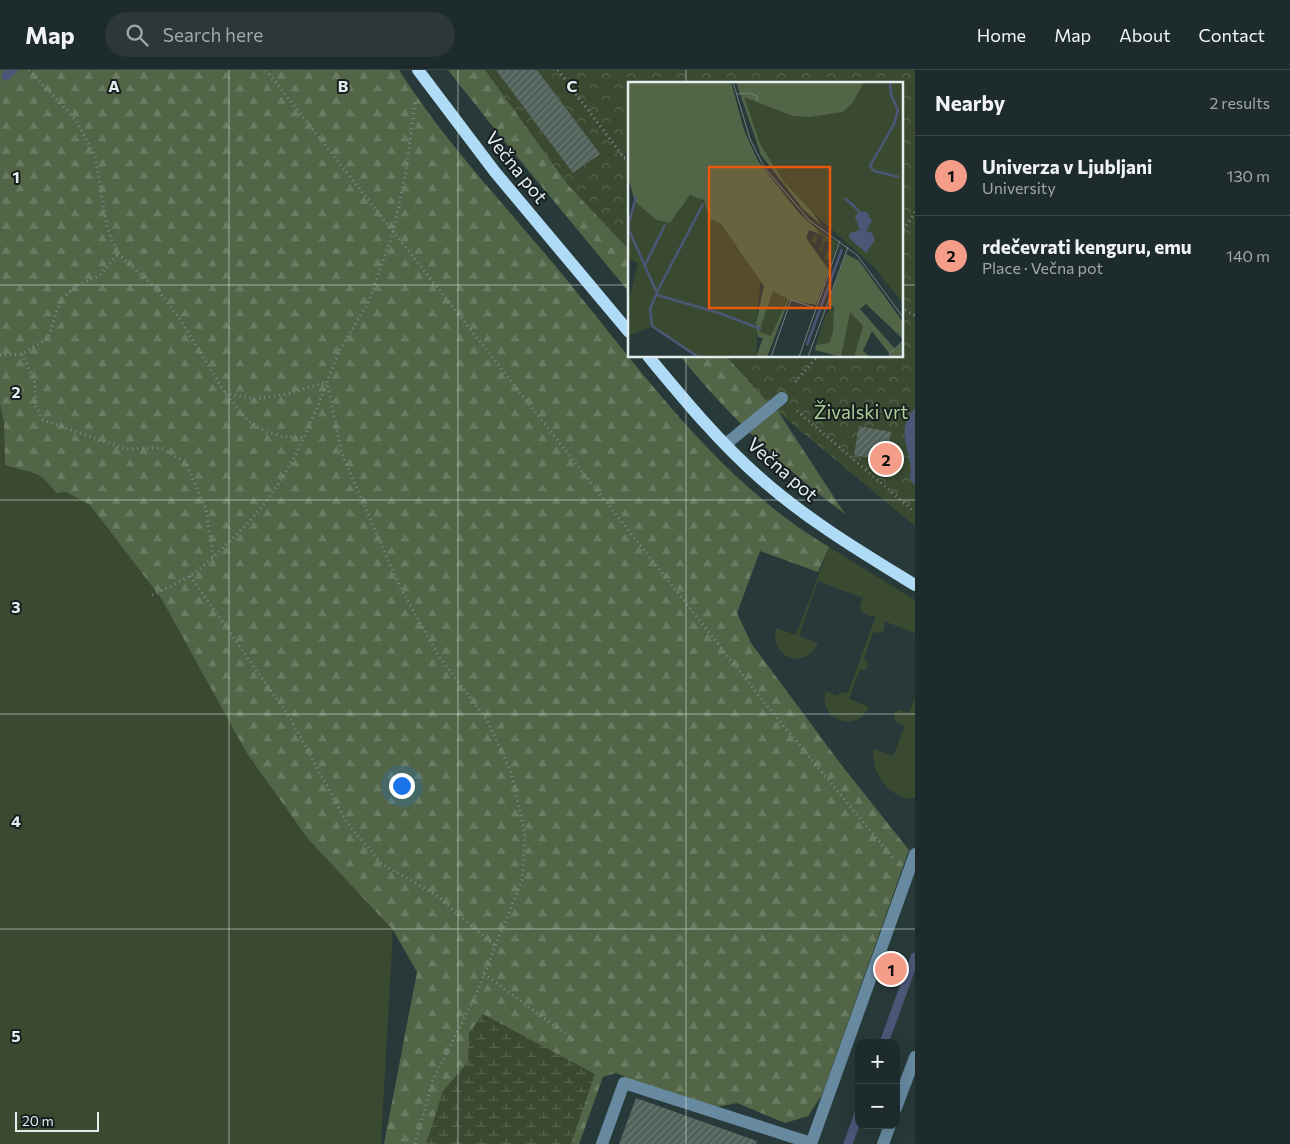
<!DOCTYPE html>
<html lang="en">
<head>
<meta charset="utf-8">
<style>
	body { margin:0; font-family:Commissioner,sans-serif; background:#2b3738; color:#f1f3f6 }
	.controls { position:absolute; right:15px; bottom:15px; display:grid; overflow:hidden; border-radius:10px; box-shadow:0 5px 20px #0002 }
	.controls button { width:45px; height:45px; display:grid; place-items:center; padding:0; border:0; border-bottom:1px solid #3c4748; background:#1e2b2c; color:#f1f3f6; font:25px sans-serif }
	.scale { position:absolute; left:15px; bottom:12px; width:84px; box-sizing:border-box; padding-left:5px; border:2px solid #e3edee; border-top:0; font-size:14px; line-height:18px; white-space:nowrap; color:#e3edee; -webkit-text-stroke:4px #171e1f; paint-order:stroke }
	.you { position:absolute; left:401px; top:715px; width:18px; height:18px; margin:-12px; border:4px solid #fff; border-radius:50%; background:#1a73e8; box-shadow:0 0 0 8px #1a73e833 }
	.badge { display:grid; place-items:center; width:32px; height:32px; border-radius:50%; background:#f49e89; color:#111; font-size:16px; font-weight:700 }
	.pin { position:absolute; translate:-50% -50%; border:2px solid #fff; box-shadow:0 1px 5px #0006 }
	.list { margin:0; padding:0; list-style:none }
	h2 { display:flex; justify-content:space-between; align-items:center; height:65px; margin:0; padding:0 20px; font-size:21px }
	h2 small { font-size:16px; font-weight:400; color:#a1a7a9 }
	.list li { display:grid; grid-template-columns:32px 1fr auto; gap:15px; align-items:center; box-sizing:border-box; height:80px; padding:0 20px; border-top:1px solid #3c4748 }
	.list b { display:block; font-size:19px; white-space:nowrap }
	.list p { margin:0; font-size:16px; white-space:nowrap; color:#a1a7a9 }
	.list em { font-size:16px; font-style:normal; color:#a1a7a9 }
	.icon { flex:none; width:28px; height:28px; fill:none; stroke:currentColor; stroke-width:2; stroke-linecap:round; stroke-linejoin:round }
	.map { position:relative; flex:none; width:915px; height:1074px; overflow:hidden }
	header { display:flex; align-items:center; gap:30px; box-sizing:border-box; height:70px; padding:0 25px; background:#1e2b2c; border-bottom:1px solid #3c4748 }
	header strong { font-size:24px }
	nav { display:flex; gap:28px; margin-inline-start:auto; font-size:18px }
	.search { width:350px; height:45px; background:#2b3738; display:flex; align-items:center; gap:12px; box-sizing:border-box; padding:0 18px; border-radius:28px; color:#a1a7a9; font-size:19px }
	main { display:flex }
	aside { flex:1; background:#1e2b2c }
	.map>svg:first-child { display:block }
	.grass { fill:#3a4a31 }
	.forest { fill:url(#forest-firs) }
	.wetland { fill:url(#wetland-marsh) }
	.park { fill:url(#park-crowns) }
	.water { fill:#4b5777 }
	.lines { fill:none; stroke-linecap:round; stroke-linejoin:round }
	.stream { stroke:#4b5777; stroke-width:9 }
	.building { fill:url(#building-hatch) }
	.path { stroke:#7c8a8b; stroke-width:3; stroke-dasharray:1 4; stroke-linecap:butt }
	.minor { stroke:#678aa0; stroke-width:12 }
	.major { stroke:#b0dbf6; stroke-width:12 }
	.grid { fill:none; stroke:#e3edee; stroke-width:1; stroke-opacity:0.55 }
	.labels { text-anchor:middle; dominant-baseline:central; stroke-width:4; stroke-linejoin:round; paint-order:stroke }
	.street-label { font-size:19px; fill:#e3edee; stroke:#171e1f }
	.park-label { font-size:19px; fill:#aace96; stroke:#171e1f }
	.inset-river { fill:none; stroke:#4b5777; stroke-width:2.5 }
	.inset-road { fill:none; stroke:#738182; stroke-width:1 }
	.view { fill:#e8590c; fill-opacity:0.15; stroke:#e8590c; stroke-width:2.5 }
	.inset-edge { fill:none; stroke:#e3edee; stroke-width:2.5 }
	.grid-label { font-size:16px; text-anchor:middle; font-weight:bold; fill:#e3edee; stroke:#171e1f; stroke-width:4; stroke-linejoin:round; paint-order:stroke }
</style>
</head>
<body>
<header>
<strong>Map</strong>
<div class="search"><svg class="icon" aria-label="search" viewBox="0 0 24 24"><circle cx="10" cy="10" r="6"/><path d="M15 15l6 6"/></svg>Search here</div>
<nav><a>Home</a><a>Map</a><a>About</a><a>Contact</a></nav>
</header>
<main>
<div class="map">
<svg width="915" height="1074" viewBox="0 0 915 1074">
	<defs>
		<pattern id="forest-firs" width="22" height="20" patternUnits="userSpaceOnUse" patternTransform="scale(1.25)"><rect width="22" height="20" fill="#526647"/><path d="M5 1l3.5 6h-7zM16 11l3.5 6h-7z" fill="#6b7c62"/></pattern>
		<pattern id="wetland-marsh" width="20" height="14" patternUnits="userSpaceOnUse" patternTransform="scale(1.25)"><rect width="20" height="14" fill="#3a4a31"/><path d="M1 5h8M5 5V1M11 12h8M15 12V8" fill="none" stroke="#56644f"/></pattern>
		<pattern id="park-crowns" width="20" height="18" patternUnits="userSpaceOnUse" patternTransform="scale(1.25)"><rect width="20" height="18" fill="#3a4a31"/><path d="M2 6a3 3 0 1 1 6 0M12 15a3 3 0 1 1 6 0" fill="none" stroke="#56644f"/></pattern>
		<pattern id="building-hatch" width="6" height="6" patternUnits="userSpaceOnUse" patternTransform="scale(1.25)"><rect width="6" height="6" fill="#52625b"/><path d="M-1 1l2-2M0 6l6-6M5 7l2-2" fill="none" stroke="#6b7973"/></pattern>
	</defs>
	<rect width="100%" height="100%" fill="#28393a"/>
	<path class="grass" d="M 0,334 L 4,353 L 5,395 C 32,404 38,398 56,423 L 66,422 L 90,435 L 161,528 L 246,682 L 308,769 L 393,860 L 381,1074 L 0,1074 Z
		M 829,477 L 915,530 L 915,563 L 884,551 L 884,560 L 879,563 L 873,562 L 864,589 L 868,593 L 867,599 L 859,601 L 849,629 L 869,637 C 857,664 817,650 826,621 L 838,626 L 841,622 L 848,623 L 876,545 L 870,547 L 861,541 L 860,535 L 863,528 L 818,511 L 799,566 L 818,573 C 805,601 769,588 776,558 L 796,565 Z
		M 915,627 L 915,728 C 892,732 869,701 874,679 L 893,686 L 905,656 L 895,651 L 894,644 L 899,640 L 909,643 Z"/>
	<path class="forest" d="M 0,0 L 399,0 C 444,71 503,133 557,198 C 639,297 716,410 829,477 L 818,502 L 760,481 L 737,543 L 751,573 L 843,697 L 909,780 L 822,1025 L 808,1046 L 785,1053 L 737,1033 L 702,1040 L 616,1003 L 603,1007 L 579,1074 L 384,1074 L 417,902 L 393,860 L 308,769 L 246,682 L 161,528 L 90,435 L 66,422 L 56,423 C 38,398 32,404 5,395 L 4,353 L 0,334 Z
		M 448,0 L 861,0 L 629,14 L 629,222 L 509,77 Z
		M 680,286 L 742,286 L 845,444 C 783,398 729,346 680,286 Z"/>
	<path class="wetland" d="M 483,944 L 595,1004 L 571,1074 L 426,1074 L 443,1021 L 468,992 L 469,963 Z"/>
	<path class="park" d="M 485,0 L 915,0 L 915,456 L 772,337 L 726,286 L 901,286 L 901,14 L 629,14 L 629,180 L 568,115 Z"/>
	<path class="water" d="M 915,338 L 915,416 L 910,409 C 915,381 892,363 915,338 Z"/>
	<g class="lines">
		<path class="stream" d="M 6,6 L 13,0
			M 884,973 L 915,887
			M 848,1074 L 859,1043"/>
	</g>
	<path class="building" d="M 496,0 L 537,0 L 600,84 L 573,103 Z
		M 859,356 L 891,362 L 886,391 L 854,385 Z
		M 636,1028 L 757,1071 L 756,1074 L 619,1074 Z"/>
	<g class="lines">
		<path class="path" d="M 29,0 L 75,49 L 95,86 L 107,157 L 118,184 L 157,219 L 180,249 L 225,323 L 248,351 L 266,362 L 285,367 L 305,368
			M 266,0 L 759,626 L 893,788
			M 558,0 L 624,88 L 629,89
			M 901,164 L 915,142
			M 901,237 L 915,246
			M 22,284 L 35,313 L 35,335 L 43,350 L 125,379 L 161,378 L 186,393 L 206,439 L 213,487
			M 0,285 L 22,284 L 48,268 L 61,229 L 78,215 L 99,206 L 118,184
			M 795,312 L 818,286
			M 225,323 L 255,329 L 288,324 L 326,312
			M 797,341 L 915,442
			M 190,506 L 290,648 L 347,753 L 382,794 L 436,825 L 494,875
			M 152,525 C 165,519 178,513 190,506 C 202,498 214,486 225,476 C 280,425 300,381 327,313
			M 484,904 L 576,972
			M 415,1074 L 433,1010 L 474,929 L 522,810 L 525,764 L 511,702 L 487,650 L 438,585 L 399,515 L 342,384 L 327,312 L 339,281 L 368,233 L 393,163 L 406,102 L 415,31"/>
		<path class="minor" d="M 726,374 L 782,328
			M 896,1038 L 915,987
			M 602,1074 L 624,1013 L 811,1073
			M 811,1074 L 915,784
			M 883,1074 L 890,1055"/>
		<path class="major" d="M 418,0 L 495,102 L 629,262
			M 648,286 C 683,328 718,371 759,407 C 806,449 861,482 915,515"/>
	</g>
	<path class="grid" d="M 229,0 L 229,1074M 458,0 L 458,1074M 686,0 L 686,14M 0,215 L 629,215M 901,215 L 915,215M 686,286 L 686,1074M 0,430 L 915,430M 0,644 L 915,644M 0,859 L 915,859"/>
	<g class="labels">
		<g class="street-label">
			<text transform="translate(517 97) rotate(51)">Večna pot</text>
			<text transform="translate(783 399) rotate(41)">Večna pot</text>
		</g>
		<g class="park-label">
			<text x="861" y="341">Živalski vrt</text>
		</g>
	</g>
	<g transform="translate(628 12)">
		<rect width="275" height="275" fill="#28393a"/>
		<path d="M 67,112 L 78,121 L 82,137 L 93,142 L 133,198 L 128,241 L 130,242 L 128,275 L 69,275 L 24,245 L 0,254 L 0,222 L 10,181 L 0,176 L 0,146 L 7,120 L 29,138 L 45,138 L 60,115 ZM 190,148 L 210,161 L 203,180 L 196,176 L 204,160 L 196,159 L 193,171 L 190,167 L 193,166 L 195,154 L 189,152 L 188,161 L 183,160 ZM 204,224 L 207,234 L 205,251 L 201,261 L 188,263 L 197,234 ZM 221,228 L 235,244 L 226,275 L 213,275 Z" fill="#3a4a31"/>
		<path d="M 0,0 L 103,0 L 116,48 L 130,79 L 171,131 L 190,148 L 189,151 L 181,148 L 178,156 L 201,188 L 188,223 L 161,218 L 139,275 L 128,275 L 135,256 L 130,255 L 128,241 L 136,204 L 93,142 L 82,137 L 76,118 L 62,113 L 42,141 L 29,138 L 7,120 L 0,95 ZM 108,0 L 275,0 L 173,113 L 193,143 L 175,127 L 133,73 ZM 218,172 L 231,179 L 275,240 L 275,257 L 238,222 L 232,227 L 267,267 L 275,260 L 275,275 L 264,275 L 244,249 L 235,269 L 242,275 L 226,275 L 235,244 L 222,230 L 213,275 L 187,268 L 188,263 L 201,261 L 205,251 L 206,225 L 200,222 Z" fill="#526647"/>
		<path d="M 145,209 L 160,217 L 143,254 L 131,250 Z" fill="#3a4a31"/>
		<path d="M 236,0 L 275,0 L 275,222 L 246,185 L 183,129 L 156,100 L 132,62 L 116,15 L 165,34 L 182,35 L 215,30 L 225,20 Z" fill="#3a4a31"/>
		<path d="M 231,129 L 239,130 L 244,139 L 238,149 L 244,151 L 247,158 L 238,171 L 221,156 L 222,151 L 232,148 L 227,135 Z" fill="#4b5777"/>
		<path class="inset-river" d="M 262,0 L 263,13 L 270,28 L 266,42 L 242,84 L 246,89 L 271,95M 217,116 L 231,129M 0,145 L 8,114M 0,146 L 29,211 L 22,227 L 24,244 L 70,275M 17,183 L 37,143M 29,210 L 75,122M 29,213 L 91,231 L 133,247M 179,263 L 214,167"/>
		<path class="inset-road" d="M 105,0 L 122,57 L 136,85 L 181,138 L 229,173 L 275,235M 109,12 L 121,11 L 129,14 L 129,19M 143,275 L 163,218 L 188,226M 171,275 L 212,159M 180,275 L 220,165M 263,275 L 261,272 L 275,259"/>
		<path class="view" d="M 81,85 L 202,85 L 202,226 L 81,226 Z"/>
		<rect width="275" height="275" class="inset-edge"/>
	</g>
	<g class="grid-label">
		<text x="114" y="22">A</text>
		<text x="343" y="22">B</text>
		<text x="572" y="22">C</text>
		<text x="16" y="113">1</text>
		<text x="16" y="328">2</text>
		<text x="16" y="543">3</text>
		<text x="16" y="757">4</text>
		<text x="16" y="972">5</text>
	</g>
</svg>
<div class="controls">
<button>+</button>
<button>−</button>
</div>
<div class="scale">20 m</div>
<div class="you"></div>
<div class="pin badge" style="left:891px;top:899px">1</div>
<div class="pin badge" style="left:886px;top:389px">2</div>
</div>
<aside>
<h2>Nearby<small>2 results</small></h2>
<ul class="list">
<li><span class="badge">1</span><div><b>Univerza v Ljubljani</b><p>University</p></div><em>130 m</em></li>
<li><span class="badge">2</span><div><b>rdečevrati kenguru, emu</b><p>Place · Večna pot</p></div><em>140 m</em></li>
</ul>
</aside>
</main>
</body>
</html>
